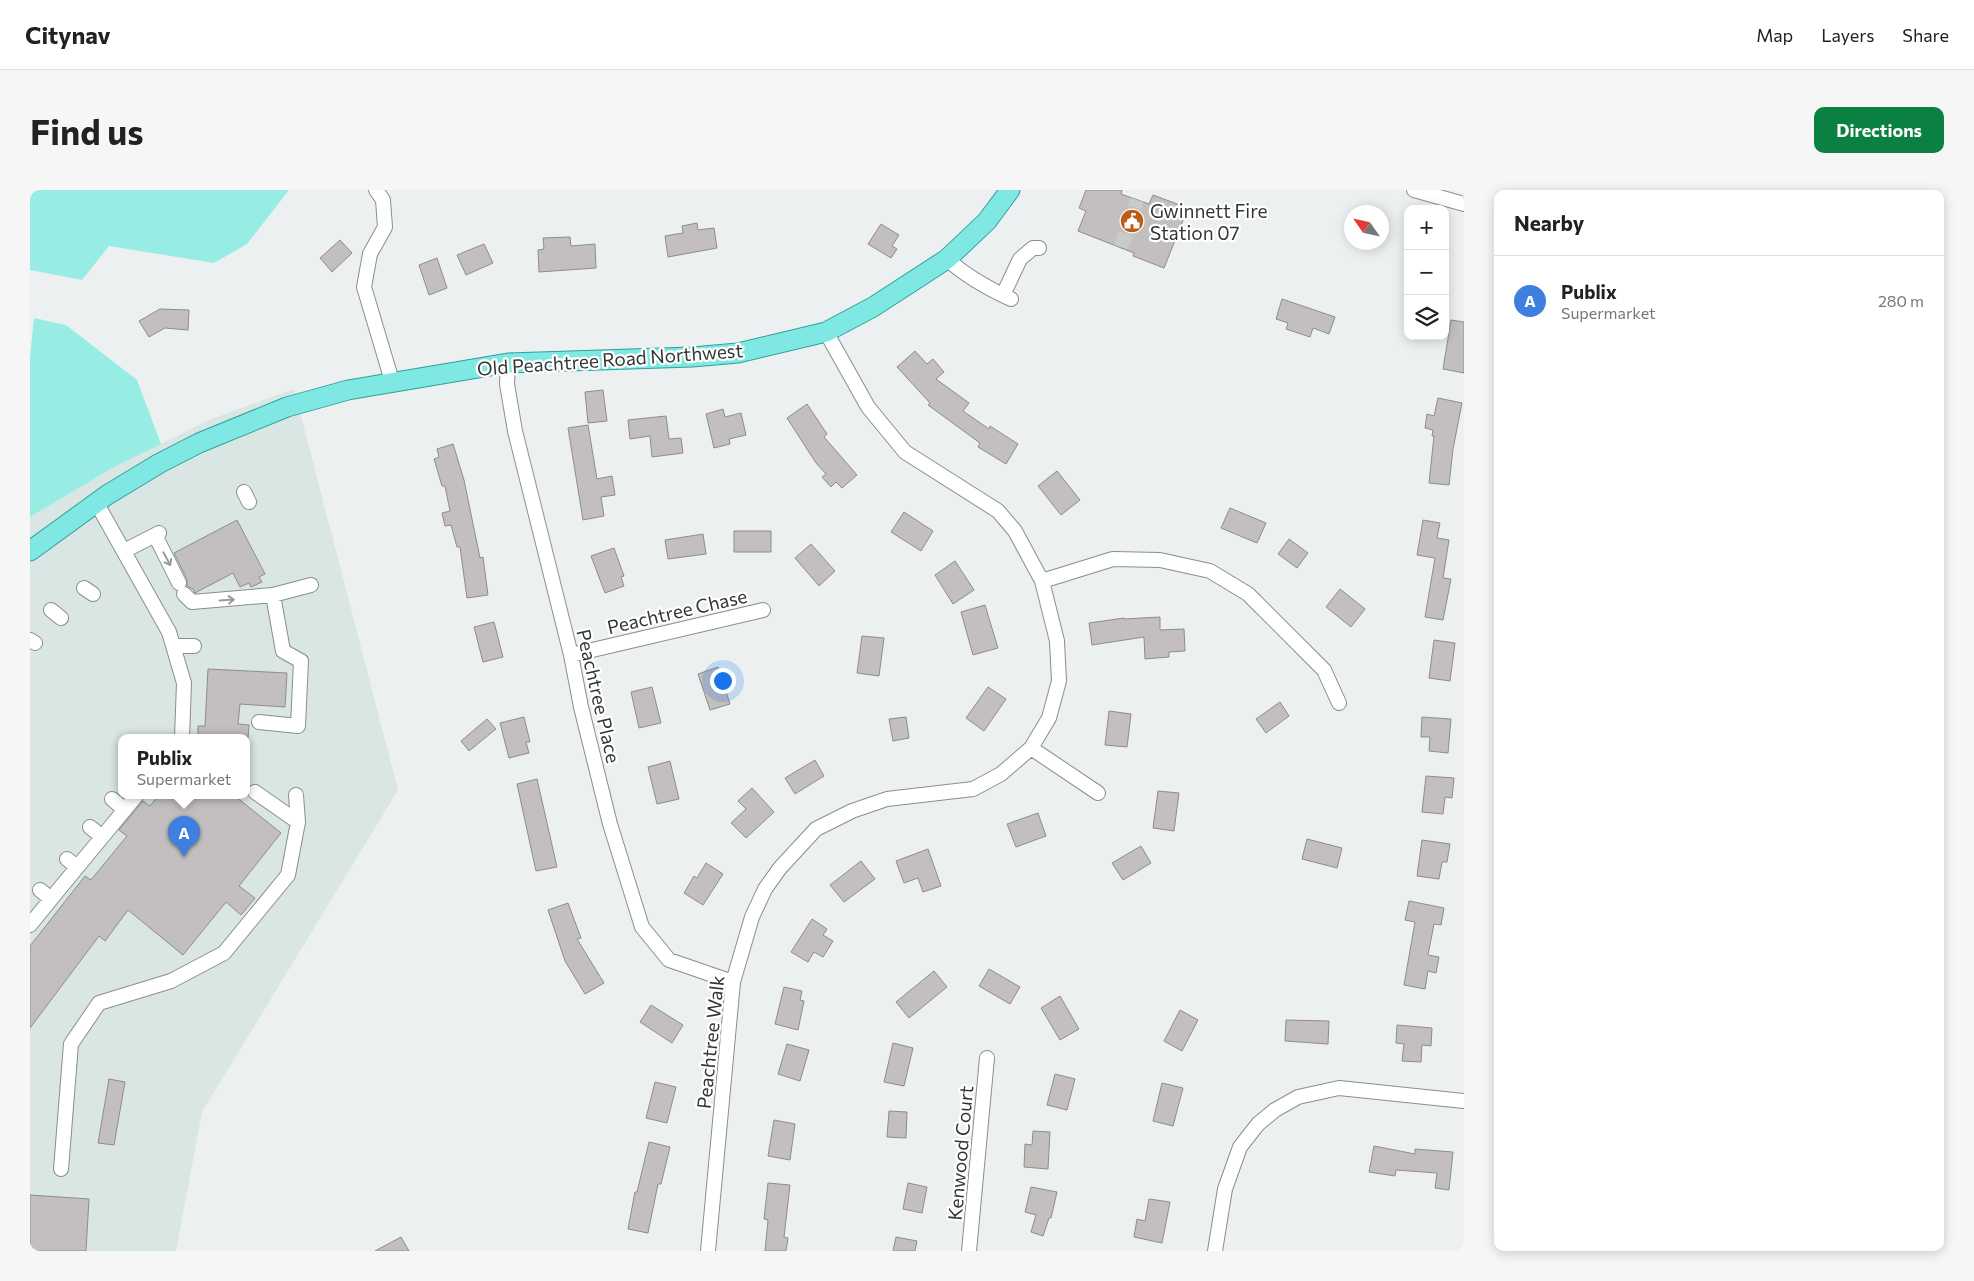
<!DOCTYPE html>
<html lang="en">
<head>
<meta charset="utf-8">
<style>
	body { margin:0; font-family:Commissioner,sans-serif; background:#f6f6f6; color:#222 }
	.controls { position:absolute; right:15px; top:15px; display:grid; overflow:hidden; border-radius:10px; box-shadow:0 2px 12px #0003 }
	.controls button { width:45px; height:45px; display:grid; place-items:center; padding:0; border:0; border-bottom:1px solid #e0e0e0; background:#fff; color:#222; font:25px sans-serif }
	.compass { position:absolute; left:1314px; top:15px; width:45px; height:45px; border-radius:50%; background:#fff; box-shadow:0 2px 12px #0003; rotate:304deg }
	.you { position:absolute; left:692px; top:490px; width:18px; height:18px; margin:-12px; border:4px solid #fff; border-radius:50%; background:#1a73e8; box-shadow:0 0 0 8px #1a73e833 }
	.badge { display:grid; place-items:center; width:32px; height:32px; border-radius:50%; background:#0b8043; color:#fff; font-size:16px; font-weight:700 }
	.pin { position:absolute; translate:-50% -41px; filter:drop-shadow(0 1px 2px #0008) }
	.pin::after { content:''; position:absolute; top:26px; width:18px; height:15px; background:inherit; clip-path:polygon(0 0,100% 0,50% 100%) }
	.popup { position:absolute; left:88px; top:544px; width:132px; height:65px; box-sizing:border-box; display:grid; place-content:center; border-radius:10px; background:#fff; filter:drop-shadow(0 1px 4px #0005); font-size:16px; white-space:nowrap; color:#767676 }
	.popup b { font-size:19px; color:#222 }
	.popup::after { content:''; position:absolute; left:50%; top:100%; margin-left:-10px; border:10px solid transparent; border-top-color:#fff }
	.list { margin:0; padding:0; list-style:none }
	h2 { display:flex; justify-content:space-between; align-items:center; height:65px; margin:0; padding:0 20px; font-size:21px }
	h2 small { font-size:16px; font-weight:400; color:#767676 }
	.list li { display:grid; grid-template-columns:32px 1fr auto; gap:15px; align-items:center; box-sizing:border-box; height:90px; padding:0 20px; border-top:1px solid #e0e0e0 }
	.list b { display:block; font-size:19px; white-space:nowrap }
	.list p { margin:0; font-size:16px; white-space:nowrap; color:#767676 }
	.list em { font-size:16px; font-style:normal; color:#767676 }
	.icon { flex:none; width:28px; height:28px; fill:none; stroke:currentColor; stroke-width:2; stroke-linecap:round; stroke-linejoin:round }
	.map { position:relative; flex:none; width:1434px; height:1061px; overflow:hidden; border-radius:10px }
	header { display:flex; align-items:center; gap:30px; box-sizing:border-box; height:70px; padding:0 25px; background:#fff; border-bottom:1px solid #e0e0e0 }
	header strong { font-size:24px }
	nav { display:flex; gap:28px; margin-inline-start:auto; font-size:18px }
	.intro { display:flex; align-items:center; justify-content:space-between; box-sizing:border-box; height:120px; padding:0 30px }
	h1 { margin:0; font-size:35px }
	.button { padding:12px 22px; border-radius:10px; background:#0b8043; color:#fff; font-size:18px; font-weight:700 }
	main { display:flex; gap:30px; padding:0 30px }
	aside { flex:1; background:#fff; border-radius:10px; box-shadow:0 2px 12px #0003 }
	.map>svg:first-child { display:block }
	.built { fill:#d9e6e4; fill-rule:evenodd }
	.green { fill:#97ece4 }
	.building { fill:#c3bfbe; stroke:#8f8c8a }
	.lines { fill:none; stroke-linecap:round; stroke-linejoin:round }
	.minor-tunnel { stroke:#c7cbcb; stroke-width:14; stroke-dasharray:14 7; stroke-linecap:butt }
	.minor-casing { stroke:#8a8e8d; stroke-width:16 }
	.major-casing { stroke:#2ea099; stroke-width:21 }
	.minor { stroke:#fff; stroke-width:14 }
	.major { stroke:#7fe8e2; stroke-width:19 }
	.oneway { stroke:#9a9a9a }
	.labels { text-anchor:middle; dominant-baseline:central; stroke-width:4.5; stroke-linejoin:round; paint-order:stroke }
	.poi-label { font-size:19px; fill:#343636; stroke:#fff; text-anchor:start }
	.street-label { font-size:19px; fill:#343636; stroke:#fff }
</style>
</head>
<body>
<header>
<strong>Citynav</strong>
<nav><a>Map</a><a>Layers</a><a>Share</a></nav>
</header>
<div class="intro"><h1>Find us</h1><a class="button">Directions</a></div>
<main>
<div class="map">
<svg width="1434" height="1061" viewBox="0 0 1434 1061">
	<rect width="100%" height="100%" fill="#ecf0f0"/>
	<path class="built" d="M 264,199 L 368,600 L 172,922 L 146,1061 L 0,1061 L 0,327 L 84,277 L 179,230 ZM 92,548 L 216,548 L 216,606 L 92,606 Z"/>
	<path class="green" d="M 0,0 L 259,0 L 217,54 L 184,73 L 79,56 L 52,90 L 0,80 Z
		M 4,128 L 36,135 L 107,190 L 131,254 L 84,277 L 0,327 L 0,168 Z"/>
	<path class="building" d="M 1056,0 L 1092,0 L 1091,4 L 1119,14 L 1123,5 L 1158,18 L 1134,78 L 1103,66 L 1104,63 L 1048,41 L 1056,21 L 1049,18 Z
		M 667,33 L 668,40 L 684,38 L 687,58 L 638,67 L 635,46 L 653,43 L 652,36 Z
		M 851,34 L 869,45 L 862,56 L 867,59 L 861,68 L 838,54 Z
		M 540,47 L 541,56 L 565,54 L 566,78 L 509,82 L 508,60 L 514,59 L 513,48 Z
		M 310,50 L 322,63 L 302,82 L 290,68 Z
		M 454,54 L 463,73 L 436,85 L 427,65 Z
		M 407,68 L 417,98 L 399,105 L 389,75 Z
		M 1252,109 L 1305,127 L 1299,144 L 1283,138 L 1280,147 L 1256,139 L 1258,133 L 1246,129 Z
		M 130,119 L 159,120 L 158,140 L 135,138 L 119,147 L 109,131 Z
		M 1421,130 L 1434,132 L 1434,183 L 1413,179 Z
		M 885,161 L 897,174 L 903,169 L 914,182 L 906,189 L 939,213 L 933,221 L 959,239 L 960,236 L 988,254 L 976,274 L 948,257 L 950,253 L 898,215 L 900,213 L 867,177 Z
		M 573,200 L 577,231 L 558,233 L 555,202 Z
		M 1408,208 L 1432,213 L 1423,259 L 1419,295 L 1399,293 L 1404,246 L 1402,246 L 1403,240 L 1395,238 L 1397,224 L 1404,226 Z
		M 777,214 L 797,244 L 794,247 L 827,285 L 812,298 L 806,292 L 801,297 L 792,287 L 796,284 L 786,273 L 757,228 Z
		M 693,219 L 695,227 L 711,223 L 716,245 L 699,249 L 700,254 L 684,258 L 676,224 Z
		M 636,226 L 639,249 L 651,248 L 653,263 L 622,267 L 620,246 L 600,249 L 598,230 Z
		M 558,235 L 567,289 L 582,286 L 585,305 L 571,307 L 574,326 L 553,330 L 538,238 Z
		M 423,254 L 434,290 L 450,368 L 453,367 L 458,405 L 437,408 L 430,357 L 427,357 L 421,335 L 415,336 L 412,323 L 420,321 L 415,296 L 412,296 L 404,269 L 409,267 L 407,259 Z
		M 1027,281 L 1050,310 L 1031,325 L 1008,296 Z
		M 1200,318 L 1236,333 L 1227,353 L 1191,338 Z
		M 874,322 L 903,341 L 891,361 L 861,342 Z
		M 207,330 L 235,384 L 229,387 L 232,392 L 221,397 L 219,393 L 210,397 L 203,383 L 165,403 L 163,399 L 157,396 L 157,389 L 144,363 Z
		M 1393,330 L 1410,333 L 1407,348 L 1419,350 L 1413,388 L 1421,389 L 1413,430 L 1395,427 L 1405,368 L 1387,365 Z
		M 704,341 L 741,341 L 741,362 L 704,362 Z
		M 673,344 L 676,364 L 638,369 L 635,350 Z
		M 1259,349 L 1278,363 L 1267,378 L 1248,364 Z
		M 781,354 L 805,381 L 789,396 L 765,368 Z
		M 584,358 L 594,386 L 591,387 L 594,396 L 575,403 L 561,366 Z
		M 925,371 L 944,400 L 923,414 L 905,385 Z
		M 1310,399 L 1335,419 L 1321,437 L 1296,417 Z
		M 955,415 L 968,458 L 943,465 L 931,422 Z
		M 1130,427 L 1130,440 L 1154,439 L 1155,461 L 1139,462 L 1139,467 L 1115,469 L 1114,447 L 1062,455 L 1059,433 L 1094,428 L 1094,429 Z
		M 464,432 L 473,467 L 453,472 L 444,437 Z
		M 832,446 L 854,448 L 849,486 L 827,483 Z
		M 1404,450 L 1425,453 L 1420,491 L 1399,488 Z
		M 688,477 L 700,514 L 680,520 L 668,484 Z
		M 178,479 L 257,483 L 255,517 L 210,514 L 208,534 L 219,535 L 218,548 L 168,548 L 168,536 L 175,536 Z
		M 622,497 L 631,533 L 609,538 L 601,502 Z
		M 958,497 L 976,509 L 954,541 L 936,528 Z
		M 1250,512 L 1259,526 L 1236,543 L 1226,529 Z
		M 1079,521 L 1101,524 L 1097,557 L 1075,555 Z
		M 494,527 L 500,552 L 496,552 L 499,563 L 479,568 L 470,533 Z
		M 876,527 L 879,548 L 863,551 L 859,529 Z
		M 1392,527 L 1421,529 L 1418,563 L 1399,561 L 1400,547 L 1391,547 Z
		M 457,529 L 466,539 L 439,561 L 431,551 Z
		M 785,570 L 794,586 L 765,604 L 755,588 Z
		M 640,571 L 649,609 L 627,614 L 618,577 Z
		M 1396,586 L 1424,588 L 1422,608 L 1415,607 L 1413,624 L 1392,622 Z
		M 507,589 L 527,677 L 506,681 L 487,594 Z
		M 722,598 L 744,622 L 716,648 L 701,633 L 716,619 L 708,611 Z
		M 1128,601 L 1149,603 L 1144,641 L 1123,638 Z
		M 128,606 L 205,606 L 251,643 L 209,696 L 225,708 L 211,725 L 196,712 L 153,765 L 98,720 L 75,751 L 69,746 L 0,838 L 0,756 L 55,686 L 61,690 L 97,646 L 89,640 L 113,611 L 120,616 Z
		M 1008,623 L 1016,646 L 986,657 L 977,634 Z
		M 1277,649 L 1312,658 L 1307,678 L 1272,669 Z
		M 1392,650 L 1420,654 L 1417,672 L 1412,672 L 1409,689 L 1387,686 Z
		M 1111,656 L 1121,673 L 1093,690 L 1082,673 Z
		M 898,659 L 911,696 L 893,702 L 888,688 L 874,693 L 866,671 Z
		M 831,671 L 845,689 L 814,712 L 800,695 Z
		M 676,673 L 693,684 L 673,715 L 654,703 L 664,686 L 667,688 Z
		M 1379,711 L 1414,718 L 1411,735 L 1404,734 L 1398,765 L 1409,767 L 1406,783 L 1398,781 L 1395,799 L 1374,795 L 1385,732 L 1375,730 Z
		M 538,713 L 551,748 L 547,749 L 574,793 L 555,804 L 535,771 L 518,720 Z
		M 782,729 L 797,739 L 793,745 L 803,751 L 793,767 L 784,762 L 778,772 L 761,762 Z
		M 959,779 L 990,797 L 980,814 L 949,796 Z
		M 904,781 L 917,797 L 879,828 L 866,812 Z
		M 754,797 L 772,801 L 770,810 L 774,811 L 768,840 L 745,834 Z
		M 1030,806 L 1049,839 L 1030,850 L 1011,818 Z
		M 621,815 L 653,835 L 642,853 L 610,832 Z
		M 1150,820 L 1168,830 L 1152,861 L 1134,851 Z
		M 1256,830 L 1299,831 L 1298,854 L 1255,851 Z
		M 1367,835 L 1402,838 L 1401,856 L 1392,855 L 1391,872 L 1372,871 L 1374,854 L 1366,853 Z
		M 863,853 L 883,858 L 874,896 L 854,892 Z
		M 757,854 L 779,860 L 770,891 L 748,884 Z
		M 1025,884 L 1045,889 L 1037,920 L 1017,915 Z
		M 79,889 L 95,892 L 84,955 L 68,953 Z
		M 625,892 L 646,897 L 637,933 L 616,928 Z
		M 1132,893 L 1153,898 L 1143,936 L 1123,931 Z
		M 859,921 L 877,922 L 876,948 L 857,947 Z
		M 744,930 L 765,934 L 760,970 L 738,966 Z
		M 1003,941 L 1020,942 L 1018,979 L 994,977 L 995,954 L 1002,955 Z
		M 619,952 L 640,957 L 631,994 L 628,994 L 618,1043 L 598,1039 L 605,1002 L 607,1002 Z
		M 1344,956 L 1385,964 L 1385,959 L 1423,962 L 1419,1000 L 1405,998 L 1407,983 L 1366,980 L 1365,986 L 1339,982 Z
		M 738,993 L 760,995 L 754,1047 L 758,1048 L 756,1061 L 735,1061 L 738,1030 L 734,1029 Z
		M 878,993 L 897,997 L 892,1023 L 873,1019 Z
		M 1001,997 L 1027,1002 L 1021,1028 L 1019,1028 L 1013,1046 L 1001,1042 L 1006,1025 L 995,1022 Z
		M 0,1005 L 59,1009 L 56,1061 L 0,1061 Z
		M 1119,1009 L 1140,1012 L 1132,1053 L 1104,1047 L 1107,1029 L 1115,1031 Z
		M 371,1047 L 379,1061 L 345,1061 Z
		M 866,1047 L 887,1051 L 885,1061 L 863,1061 Z"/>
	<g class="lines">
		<path class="minor-tunnel" d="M 1091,57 L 1107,10"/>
		<g class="minor-casing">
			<path id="minor" d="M 346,0 L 353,10 L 355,37 L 340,64 L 334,97 L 362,191
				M 1384,0 L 1434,14
				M 917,69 C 936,86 957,98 981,109
				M 973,105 L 990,69 L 1003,58 L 1009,58
				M 478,173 L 477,194 L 485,241 L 541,465 L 551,517 L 580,634 L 612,737 L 639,770 L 703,792
				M 214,302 L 219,312
				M 66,312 L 139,442 L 154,493 L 152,548
				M 125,345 L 149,393
				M 94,361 L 129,343
				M 1012,391 L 1083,369 L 1130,370 L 1180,381 L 1218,404 L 1294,480 L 1309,513
				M 54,398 L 63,404
				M 154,404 L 162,412 L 243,405 L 281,395
				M 21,420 L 31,428
				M 0,450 L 5,453
				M 143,456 L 164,456
				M 541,465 L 733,420
				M 229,532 L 268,536 L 271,471 L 253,461 L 243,405
				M 1001,558 L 1068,603
				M 225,602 L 268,632
				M 82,609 L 94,619
				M 60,637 L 72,647
				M 37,669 L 47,677
				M 10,700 L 21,709 L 106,606
				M 0,735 L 21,709
				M 31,979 L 41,854 L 69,813 L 141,791 L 194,763 L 258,685 L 268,632 L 266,605
				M 678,1061 L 703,792 L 722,727 L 735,699 L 750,678 L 786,639 L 822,621 L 857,609 L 943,599 L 971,584 L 1001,558 L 1019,528 L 1029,491 L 1027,451 L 1012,391 L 985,341 L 968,321 L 875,262 L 838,217 L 796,142
				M 939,1061 L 957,868
				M 1185,1061 L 1195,999 L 1210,957 L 1228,934 L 1245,920 L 1268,907 L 1309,898 L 1434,911"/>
		</g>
		<g class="major-casing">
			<path id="major" d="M 0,361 L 77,305 L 130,273 L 169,253 L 257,217 L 318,200 L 478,173 L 662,167 L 708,163 L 796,142 L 843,117 L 917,69 L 957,31 L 980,0"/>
		</g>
		<use href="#minor" class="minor"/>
		<use href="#major" class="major"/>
	</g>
	<defs><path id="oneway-shaft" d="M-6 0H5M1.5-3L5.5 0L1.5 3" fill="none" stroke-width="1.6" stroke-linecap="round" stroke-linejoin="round" transform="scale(1.25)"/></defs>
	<g class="oneway">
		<use href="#oneway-shaft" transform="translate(137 369) rotate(62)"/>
		<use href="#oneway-shaft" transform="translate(197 410) rotate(-4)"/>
	</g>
	<defs>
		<g id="civic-disc" transform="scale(1.25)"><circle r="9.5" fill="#bc5d16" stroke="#fff"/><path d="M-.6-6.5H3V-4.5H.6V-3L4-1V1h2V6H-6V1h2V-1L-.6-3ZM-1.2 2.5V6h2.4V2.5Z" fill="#fff"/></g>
	</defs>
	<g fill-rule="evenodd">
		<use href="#civic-disc" x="1102" y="31"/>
	</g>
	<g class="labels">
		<g class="poi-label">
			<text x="1120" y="20">Gwinnett Fire<tspan x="1120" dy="22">Station 07</tspan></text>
		</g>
		<g class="street-label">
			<text transform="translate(580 169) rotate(-4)">Old Peachtree Road Northwest</text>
			<text transform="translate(647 421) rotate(-13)">Peachtree Chase</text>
			<text transform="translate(569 506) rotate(77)">Peachtree Place</text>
			<text transform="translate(680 852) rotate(-84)">Peachtree Walk</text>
			<text transform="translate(930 963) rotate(-85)">Kenwood Court</text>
		</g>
	</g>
</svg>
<div class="controls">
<button>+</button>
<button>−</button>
<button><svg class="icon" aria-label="layers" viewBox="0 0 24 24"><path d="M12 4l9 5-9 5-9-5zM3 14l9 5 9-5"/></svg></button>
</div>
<svg class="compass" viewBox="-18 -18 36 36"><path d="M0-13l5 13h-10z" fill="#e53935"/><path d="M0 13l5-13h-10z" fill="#767676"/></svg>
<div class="you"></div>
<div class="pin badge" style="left:154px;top:667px;background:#3f7fe0">A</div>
<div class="popup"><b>Publix</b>Supermarket</div>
</div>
<aside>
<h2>Nearby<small></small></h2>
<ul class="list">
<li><span class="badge" style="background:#3f7fe0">A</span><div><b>Publix</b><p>Supermarket</p></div><em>280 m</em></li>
</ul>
</aside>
</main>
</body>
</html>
